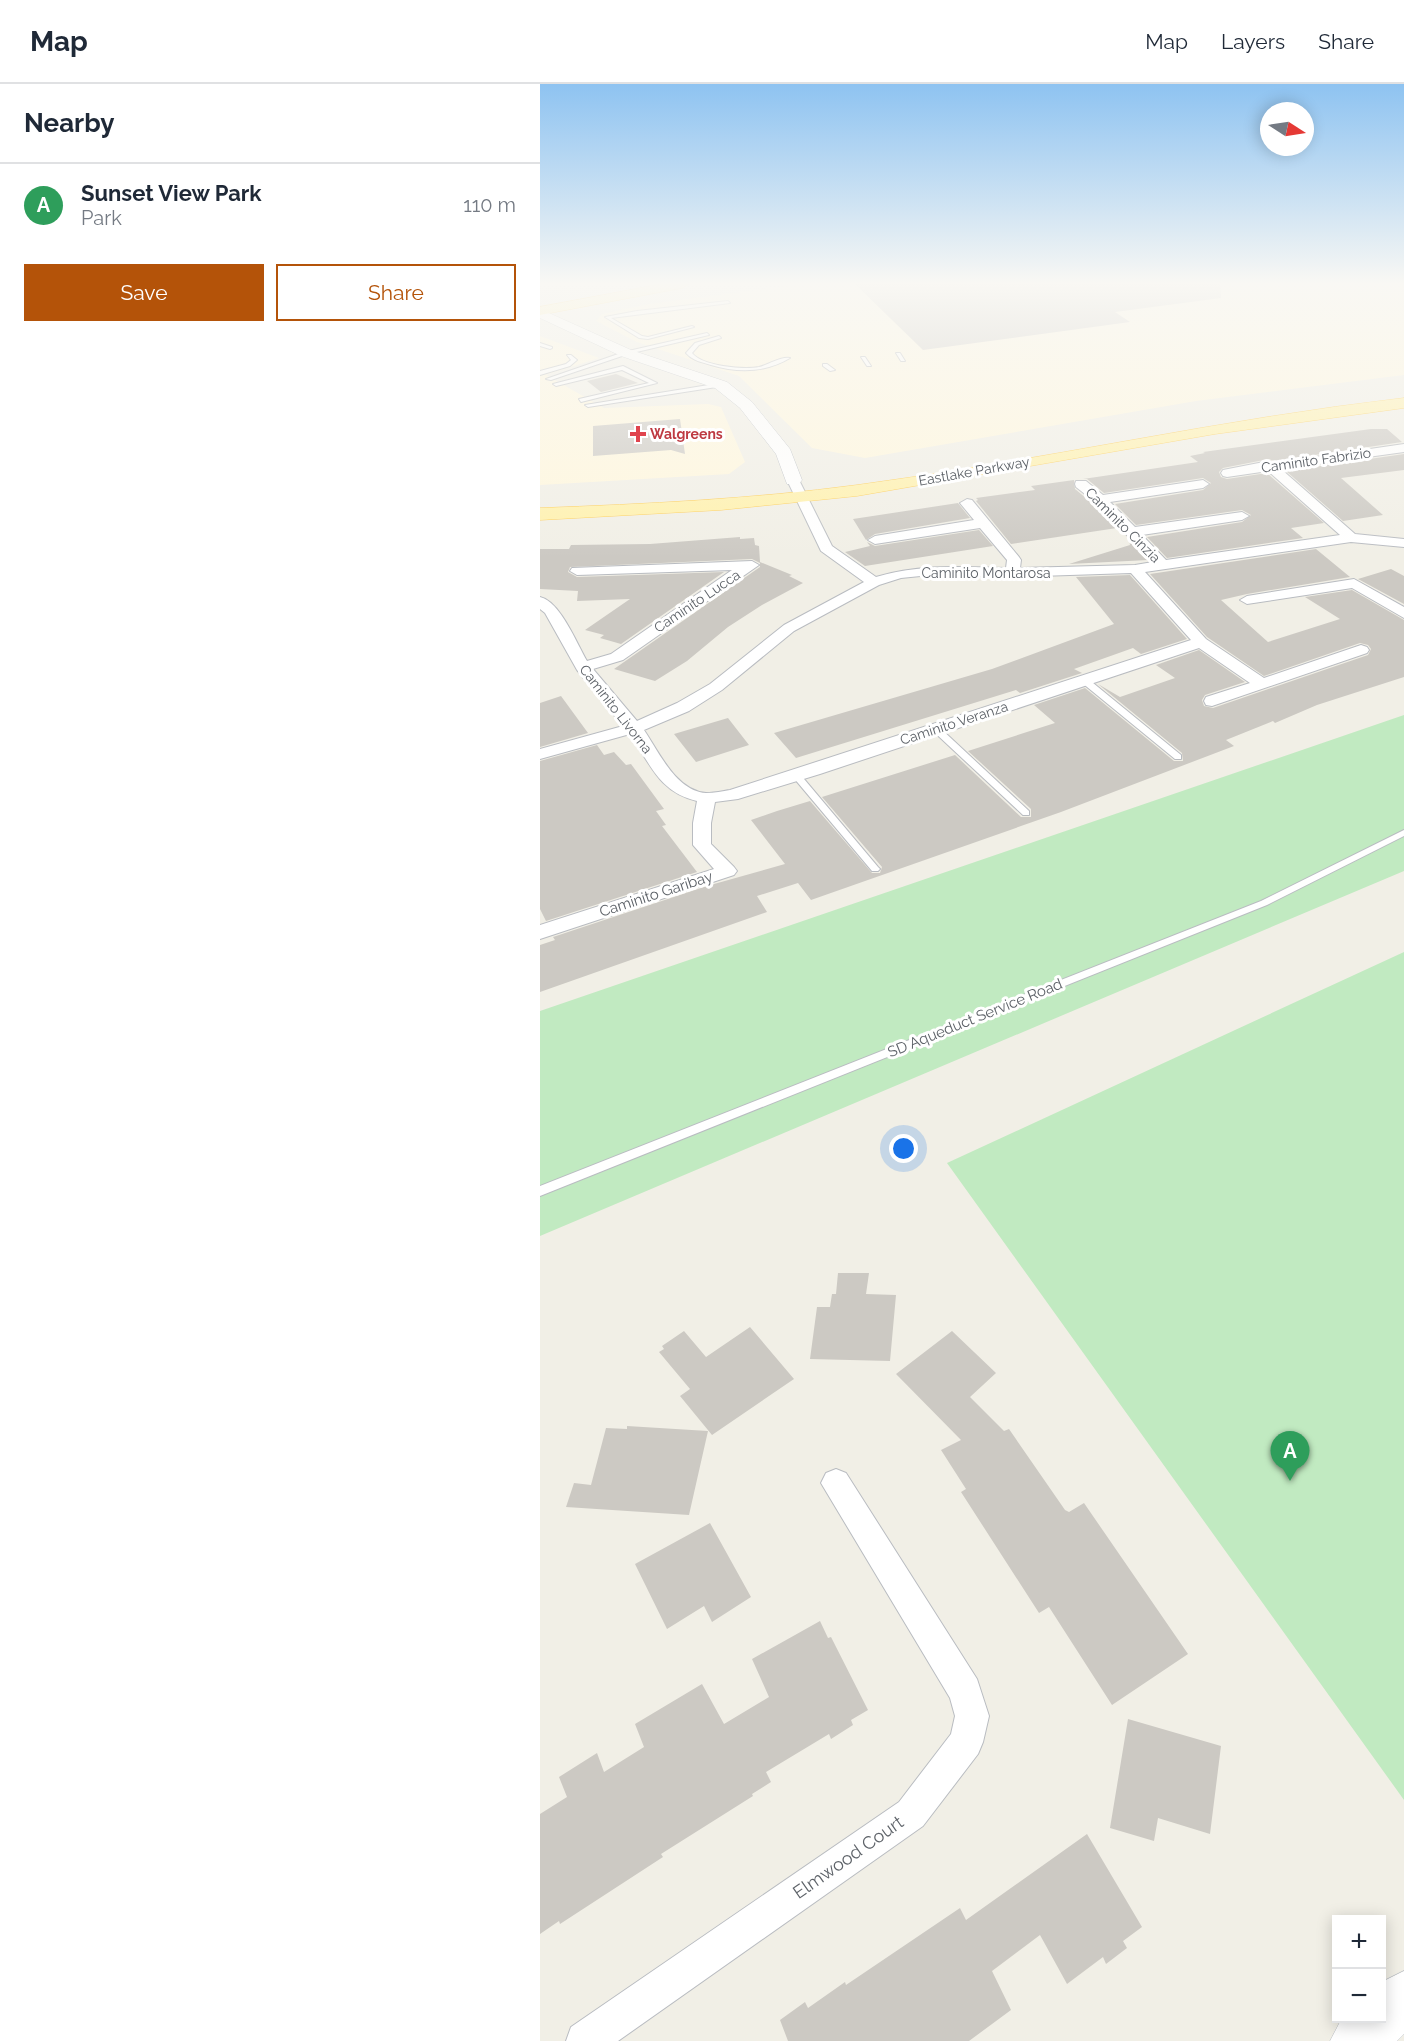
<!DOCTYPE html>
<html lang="en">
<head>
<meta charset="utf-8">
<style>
	body { margin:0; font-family:Raleway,sans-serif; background:#f2f2f3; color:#1f2937 }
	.controls { position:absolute; right:18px; bottom:18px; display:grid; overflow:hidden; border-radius:0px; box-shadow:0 3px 15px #0003 }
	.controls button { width:54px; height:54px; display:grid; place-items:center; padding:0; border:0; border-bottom:2px solid #e0e1e3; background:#fff; color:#1f2937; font:30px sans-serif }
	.compass { position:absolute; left:720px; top:18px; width:54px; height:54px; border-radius:50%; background:#fff; box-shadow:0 3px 15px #0003; rotate:102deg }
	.you { position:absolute; left:364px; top:1065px; width:21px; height:21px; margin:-15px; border:4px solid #fff; border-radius:50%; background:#1a73e8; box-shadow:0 0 0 9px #1a73e833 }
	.badge { display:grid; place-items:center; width:39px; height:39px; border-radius:50%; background:#b45309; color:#fff; font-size:20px; font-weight:700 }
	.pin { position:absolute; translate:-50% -50px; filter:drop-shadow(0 2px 3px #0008) }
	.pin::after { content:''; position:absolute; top:32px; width:21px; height:18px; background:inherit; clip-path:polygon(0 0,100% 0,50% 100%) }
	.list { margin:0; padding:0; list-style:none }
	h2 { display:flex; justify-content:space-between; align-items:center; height:78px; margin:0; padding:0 24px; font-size:26px }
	h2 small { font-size:20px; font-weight:400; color:#747a83 }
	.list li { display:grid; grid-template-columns:39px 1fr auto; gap:18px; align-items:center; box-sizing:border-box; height:84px; padding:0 24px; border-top:2px solid #e0e1e3 }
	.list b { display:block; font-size:22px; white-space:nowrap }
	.list p { margin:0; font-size:20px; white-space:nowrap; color:#747a83 }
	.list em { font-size:20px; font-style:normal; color:#747a83 }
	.actions { display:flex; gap:12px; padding:18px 24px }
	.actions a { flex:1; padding:14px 0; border:2px solid #b45309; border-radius:0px; text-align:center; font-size:21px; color:#b45309 }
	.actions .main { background:#b45309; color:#fff }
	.map { position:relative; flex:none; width:864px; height:1957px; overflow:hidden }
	header { display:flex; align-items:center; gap:36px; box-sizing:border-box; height:84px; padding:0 30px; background:#fff; border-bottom:2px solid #e0e1e3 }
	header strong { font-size:28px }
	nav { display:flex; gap:33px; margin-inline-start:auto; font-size:21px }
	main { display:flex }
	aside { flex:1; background:#fff }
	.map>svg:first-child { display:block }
	.commercial { fill:#fff7dd }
	.green { fill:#c1eac1 }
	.building { fill:#ccc9c3 }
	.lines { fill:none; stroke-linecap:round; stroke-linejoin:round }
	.lane-casing { stroke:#b9bcc1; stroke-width:2 }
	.street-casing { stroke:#b9bcc1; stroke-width:2 }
	.secondary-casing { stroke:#b9bdc3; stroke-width:1 }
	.primary-casing { stroke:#fecc52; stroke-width:1 }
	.lane { fill:#fff; fill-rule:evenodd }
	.street { fill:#fff; fill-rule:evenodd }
	.secondary { fill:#fff; fill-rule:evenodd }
	.primary { fill:#fff1ad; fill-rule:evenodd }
	.health-dot { fill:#e0444e; stroke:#fff; stroke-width:2 }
	.labels { text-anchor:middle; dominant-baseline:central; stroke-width:6; stroke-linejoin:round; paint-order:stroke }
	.far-health-label { font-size:14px; font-weight:bold; fill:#be3a42; stroke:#fff; text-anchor:start }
	.far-street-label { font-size:14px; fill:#5d6268; stroke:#fff }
	.street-label { font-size:15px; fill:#5d6268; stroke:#fff }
	.near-street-label { font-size:18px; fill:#5d6268; stroke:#fff }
</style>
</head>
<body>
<header>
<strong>Map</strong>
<nav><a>Map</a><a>Layers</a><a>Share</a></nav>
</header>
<main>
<aside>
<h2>Nearby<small></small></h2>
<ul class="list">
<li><span class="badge" style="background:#2e9e5b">A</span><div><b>Sunset View Park</b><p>Park</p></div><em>110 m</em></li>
</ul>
<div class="actions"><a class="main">Save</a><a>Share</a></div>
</aside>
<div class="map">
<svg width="864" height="1957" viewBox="0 0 864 1957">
	<rect width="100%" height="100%" fill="#f1efe6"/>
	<path class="commercial" d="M 262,200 L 864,200 L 864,291 L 656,317 L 325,374 L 272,364 L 199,292 L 97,258 L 56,237 L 62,230 L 109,220 Z
		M 0,252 L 59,274 L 6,291 L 64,324 L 168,320 L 181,323 L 205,378 L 189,390 L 0,401 Z"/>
	<path class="green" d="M 864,631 L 864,787 L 0,1152 L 0,927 Z
		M 864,868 L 864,1716 L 407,1079 Z"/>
	<path class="building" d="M 315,200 L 680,200 L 681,214 L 575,228 L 590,238 L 383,266 Z
		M 76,290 L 98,299 L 61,308 L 47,297 Z
		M 140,335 L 145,370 L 131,366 L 53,372 L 53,342 Z
		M 831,345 L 847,345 L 862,358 L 734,377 L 729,375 L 683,384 L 679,388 L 681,393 L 687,395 L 727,389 L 784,439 L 751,444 L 763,454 L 627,474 L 607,453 L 702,438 L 711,431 L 702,426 L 596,441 L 575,420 L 663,406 L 671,399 L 663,394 L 564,409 L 547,395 L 543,395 L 658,378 L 650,372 L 665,369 L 663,368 Z
		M 864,370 L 864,386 L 801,394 L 843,431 L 803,437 L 746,387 Z
		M 534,396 L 535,405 L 553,420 L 577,444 L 471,460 L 436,417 L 438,416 L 436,414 L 495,406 L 491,402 Z
		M 418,419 L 430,434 L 335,450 L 326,456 L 313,435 Z
		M 439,446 L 453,462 L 325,482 L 305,468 L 330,462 L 327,458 L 335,462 Z
		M 200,453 L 200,455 L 214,454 L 215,461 L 219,462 L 220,478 L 252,491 L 249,492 L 263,499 L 222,521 L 188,543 L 147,577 L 115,597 L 74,585 L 220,483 L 220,479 L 212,475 L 30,483 L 28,488 L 37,493 L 184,488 L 81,560 L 60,554 L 64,551 L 45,546 L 90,515 L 37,517 L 38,507 L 0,505 L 0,465 L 29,465 L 31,461 L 110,460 Z
		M 589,456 L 608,476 L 529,480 L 590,461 Z
		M 776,465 L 810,493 L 707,510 L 681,516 L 728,558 L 800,535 L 765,513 L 812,506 L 864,536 L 864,593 L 777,621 L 735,639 L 733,637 L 686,656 L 694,662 L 521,728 L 271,816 L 258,799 L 217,812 L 227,828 L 0,908 L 0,861 L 15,856 L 13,853 L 167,802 L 245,780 L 211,736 L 237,727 L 270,717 L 332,789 L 340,789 L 342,783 L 282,713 L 415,671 L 481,733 L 491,733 L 491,725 L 428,667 L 515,639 L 494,621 L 545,604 L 634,677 L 643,677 L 642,669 L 558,600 L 580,613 L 635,594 L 616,581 L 659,566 L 705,598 L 665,611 L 662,616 L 664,622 L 673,624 L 828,571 L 831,565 L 828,561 L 820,559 L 724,592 L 667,553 L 610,490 Z
		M 851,485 L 864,492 L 864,520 L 818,495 Z
		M 590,491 L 647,555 L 601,570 L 593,564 L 534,585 L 542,589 L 480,609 L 476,606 L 256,674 L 234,649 L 452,585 L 574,540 L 536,493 Z
		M 21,612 L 48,649 L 0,663 L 0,619 Z
		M 188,634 L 209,661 L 156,678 L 134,650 Z
		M 57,661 L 64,671 L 74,668 L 86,681 L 91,680 L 124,725 L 116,727 L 126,741 L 122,742 L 157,788 L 6,837 L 0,825 L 0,677 Z
		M 298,1189 L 329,1189 L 326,1210 L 356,1211 L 350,1277 L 270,1275 L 277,1223 L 290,1223 L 292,1210 L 296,1210 Z
		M 210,1243 L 254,1295 L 172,1351 L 140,1312 L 150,1305 L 119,1268 L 124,1265 L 122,1262 L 144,1247 L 166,1273 Z
		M 412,1247 L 456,1289 L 430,1313 L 464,1347 L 469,1345 L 525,1426 L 529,1428 L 544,1419 L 648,1570 L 572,1621 L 509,1523 L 499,1529 L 421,1408 L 426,1405 L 401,1366 L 421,1356 L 356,1290 Z
		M 87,1342 L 168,1347 L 149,1431 L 26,1423 L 34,1399 L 51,1401 L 66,1344 L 87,1345 Z
		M 170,1439 L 211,1513 L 172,1538 L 164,1522 L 127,1545 L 95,1480 Z
		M 280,1537 L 288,1554 L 291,1553 L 328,1626 L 311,1636 L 313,1641 L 291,1655 L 289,1650 L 226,1688 L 231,1698 L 212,1710 L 213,1712 L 121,1770 L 123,1773 L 20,1840 L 19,1837 L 0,1850 L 0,1730 L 27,1713 L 19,1693 L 57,1669 L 64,1688 L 104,1663 L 95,1640 L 162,1600 L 184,1640 L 229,1613 L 212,1575 Z
		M 588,1635 L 681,1662 L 670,1750 L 618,1734 L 614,1757 L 570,1744 Z
		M 547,1750 L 602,1843 L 583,1857 L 587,1864 L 566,1880 L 563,1873 L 527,1900 L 500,1851 L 452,1887 L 471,1926 L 429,1957 L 248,1957 L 240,1936 L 265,1918 L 268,1924 L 305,1898 L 306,1901 L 420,1824 L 426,1836 Z"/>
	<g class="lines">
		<g class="lane-casing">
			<path id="lane" d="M 188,217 L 190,219 L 71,234 L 102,252 L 108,253 L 152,242 L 154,243 L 108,255 L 99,254 L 65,233 L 97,227 Z
				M 167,249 L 169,251 L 88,270 L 11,296 L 6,295 L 84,268 Z
				M 179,252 L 181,254 L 159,261 L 152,269 C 162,282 203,286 219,283 C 228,281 241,272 250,274 C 225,289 198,289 171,281 C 162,278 153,277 146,269 L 155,259 Z
				M 0,259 L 12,263 L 12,264 L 10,265 L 0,262 Z
				M 356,269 L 360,269 L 365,277 L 361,277 Z
				M 27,271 L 31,271 L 37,276 L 30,282 L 0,291 L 0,287 L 26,280 L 31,276 Z
				M 321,273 L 325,273 L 331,282 L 327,282 Z
				M 283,280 L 287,280 L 295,286 L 290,287 L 283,282 Z
				M 83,282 L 117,299 L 41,318 L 39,315 L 109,299 L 82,286 L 16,302 L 13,300 Z
				M 181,299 L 183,302 L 48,323 L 45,321 Z
				M 541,594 L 547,594 L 641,671 L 641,675 L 635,675 L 541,598 Z
				M 393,643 L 399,643 L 489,727 L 489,731 L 483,731 L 393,647 Z
				M 253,689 L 259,689 L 338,783 L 340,785 L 338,787 L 332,787 L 253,693 Z
				M 864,746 L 864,752 L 727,821 L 0,1112 L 0,1102 L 721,817 Z"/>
		</g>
		<g class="street-casing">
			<path id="street" d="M 864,360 L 864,368 L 741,385 L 815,450 L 864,455 L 864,463 L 811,458 L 605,488 L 666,555 L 724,594 L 821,561 L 827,563 L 829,566 L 827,569 L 672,622 L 666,621 L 664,617 L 666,613 L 710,599 L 659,564 L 280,690 L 198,715 L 175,718 L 171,739 L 171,760 L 194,783 L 197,787 L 194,791 L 0,855 L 0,841 L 174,785 L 153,761 L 153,739 L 157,717 C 119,708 111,681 90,650 L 0,675 L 0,665 L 83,642 L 37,586 L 5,529 L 0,525 L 0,513 C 20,517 37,560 47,577 L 71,570 L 192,486 L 37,491 L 30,487 L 32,484 L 212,477 L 219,481 L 83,576 L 53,585 L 97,637 L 137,619 L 170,600 L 244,541 L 324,498 L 281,467 L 247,396 L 248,393 L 253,392 L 259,396 L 292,462 L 336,493 C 379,480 421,483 466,484 L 467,476 L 440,444 L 335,460 L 328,456 L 335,452 L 434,436 L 420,419 L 427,415 L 432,416 L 479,473 L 481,476 L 480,484 L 595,481 L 613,478 L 555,418 L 536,403 L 535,400 L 536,397 L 546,397 L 563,411 L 663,396 L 669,400 L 663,404 L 570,418 L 595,443 L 702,428 L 709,432 L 702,436 L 602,451 L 626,476 L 800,451 L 728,387 L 687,393 L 683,392 L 681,389 L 683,386 L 729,377 L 734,379 ZM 591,489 L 651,556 L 190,706 C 183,707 174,709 166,709 C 136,707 119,668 104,646 L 149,627 L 182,606 L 254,547 L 339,501 L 361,494 L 400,490 L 472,493 Z
				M 814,495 L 864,523 L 864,534 L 812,504 L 707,520 L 700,516 L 707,512 Z
				M 296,1385 L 306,1389 L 437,1595 L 449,1632 L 443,1658 L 438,1670 L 383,1742 L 78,1957 L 26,1957 L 31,1943 L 359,1718 L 411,1650 L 415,1632 L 410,1614 L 281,1399 L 286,1389 Z"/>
		</g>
		<g class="secondary-casing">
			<path id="secondary" d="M 0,225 L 91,266 L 187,298 L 212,318 L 250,365 L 262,396 L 259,400 L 247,400 L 236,370 L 200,324 L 175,304 L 81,272 L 0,234 Z
				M 864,1887 L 864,1950 L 857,1957 L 790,1957 L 802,1934 L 842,1934 L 842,1898 Z"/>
		</g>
		<g class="primary-casing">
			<path id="primary" d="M 122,200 L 149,200 L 142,204 L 0,231 L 0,223 Z
				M 864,314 L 864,324 L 675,350 L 317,412 L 181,426 L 0,436 L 0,424 C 106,420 212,415 317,401 C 500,377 680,335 864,314 Z"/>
		</g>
		<use href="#lane" class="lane"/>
		<use href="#street" class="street"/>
		<use href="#secondary" class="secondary"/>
		<use href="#primary" class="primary"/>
	</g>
	<linearGradient id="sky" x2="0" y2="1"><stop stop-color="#8ec3f1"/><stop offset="0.42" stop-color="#f9f8f4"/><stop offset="1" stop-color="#f9f8f4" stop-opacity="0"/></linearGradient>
	<rect width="864" height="474" fill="url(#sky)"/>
	<path class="health-dot" d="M95 341h6v6h6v6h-6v6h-6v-6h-6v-6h6z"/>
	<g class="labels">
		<g class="far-health-label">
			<text x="110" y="350">Walgreens</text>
		</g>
		<g class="far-street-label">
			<text transform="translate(776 376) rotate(-8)">Caminito Fabrizio</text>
			<text transform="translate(434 387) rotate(-10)">Eastlake Parkway</text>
			<text transform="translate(583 441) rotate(45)">Caminito Cinzia</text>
			<text x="446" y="489">Caminito Montarosa</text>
			<text transform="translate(157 517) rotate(-34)">Caminito Lucca</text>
			<text transform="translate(76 625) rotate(52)">Caminito Livorna</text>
			<text transform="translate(414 639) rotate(-18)">Caminito Veranza</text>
		</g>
		<g class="street-label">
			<text transform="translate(116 810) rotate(-18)">Caminito Garibay</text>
			<text transform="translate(435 934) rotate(-22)">SD Aqueduct Service Road</text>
		</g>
		<g class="near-street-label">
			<text transform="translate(308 1773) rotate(-35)">Elmwood Court</text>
		</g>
	</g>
</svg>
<div class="controls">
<button>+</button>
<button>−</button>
</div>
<svg class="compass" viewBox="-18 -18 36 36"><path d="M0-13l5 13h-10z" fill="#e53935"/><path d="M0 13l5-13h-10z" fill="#747a83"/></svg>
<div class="you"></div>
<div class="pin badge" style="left:750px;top:1397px;background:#2e9e5b">A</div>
</div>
</main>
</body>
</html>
